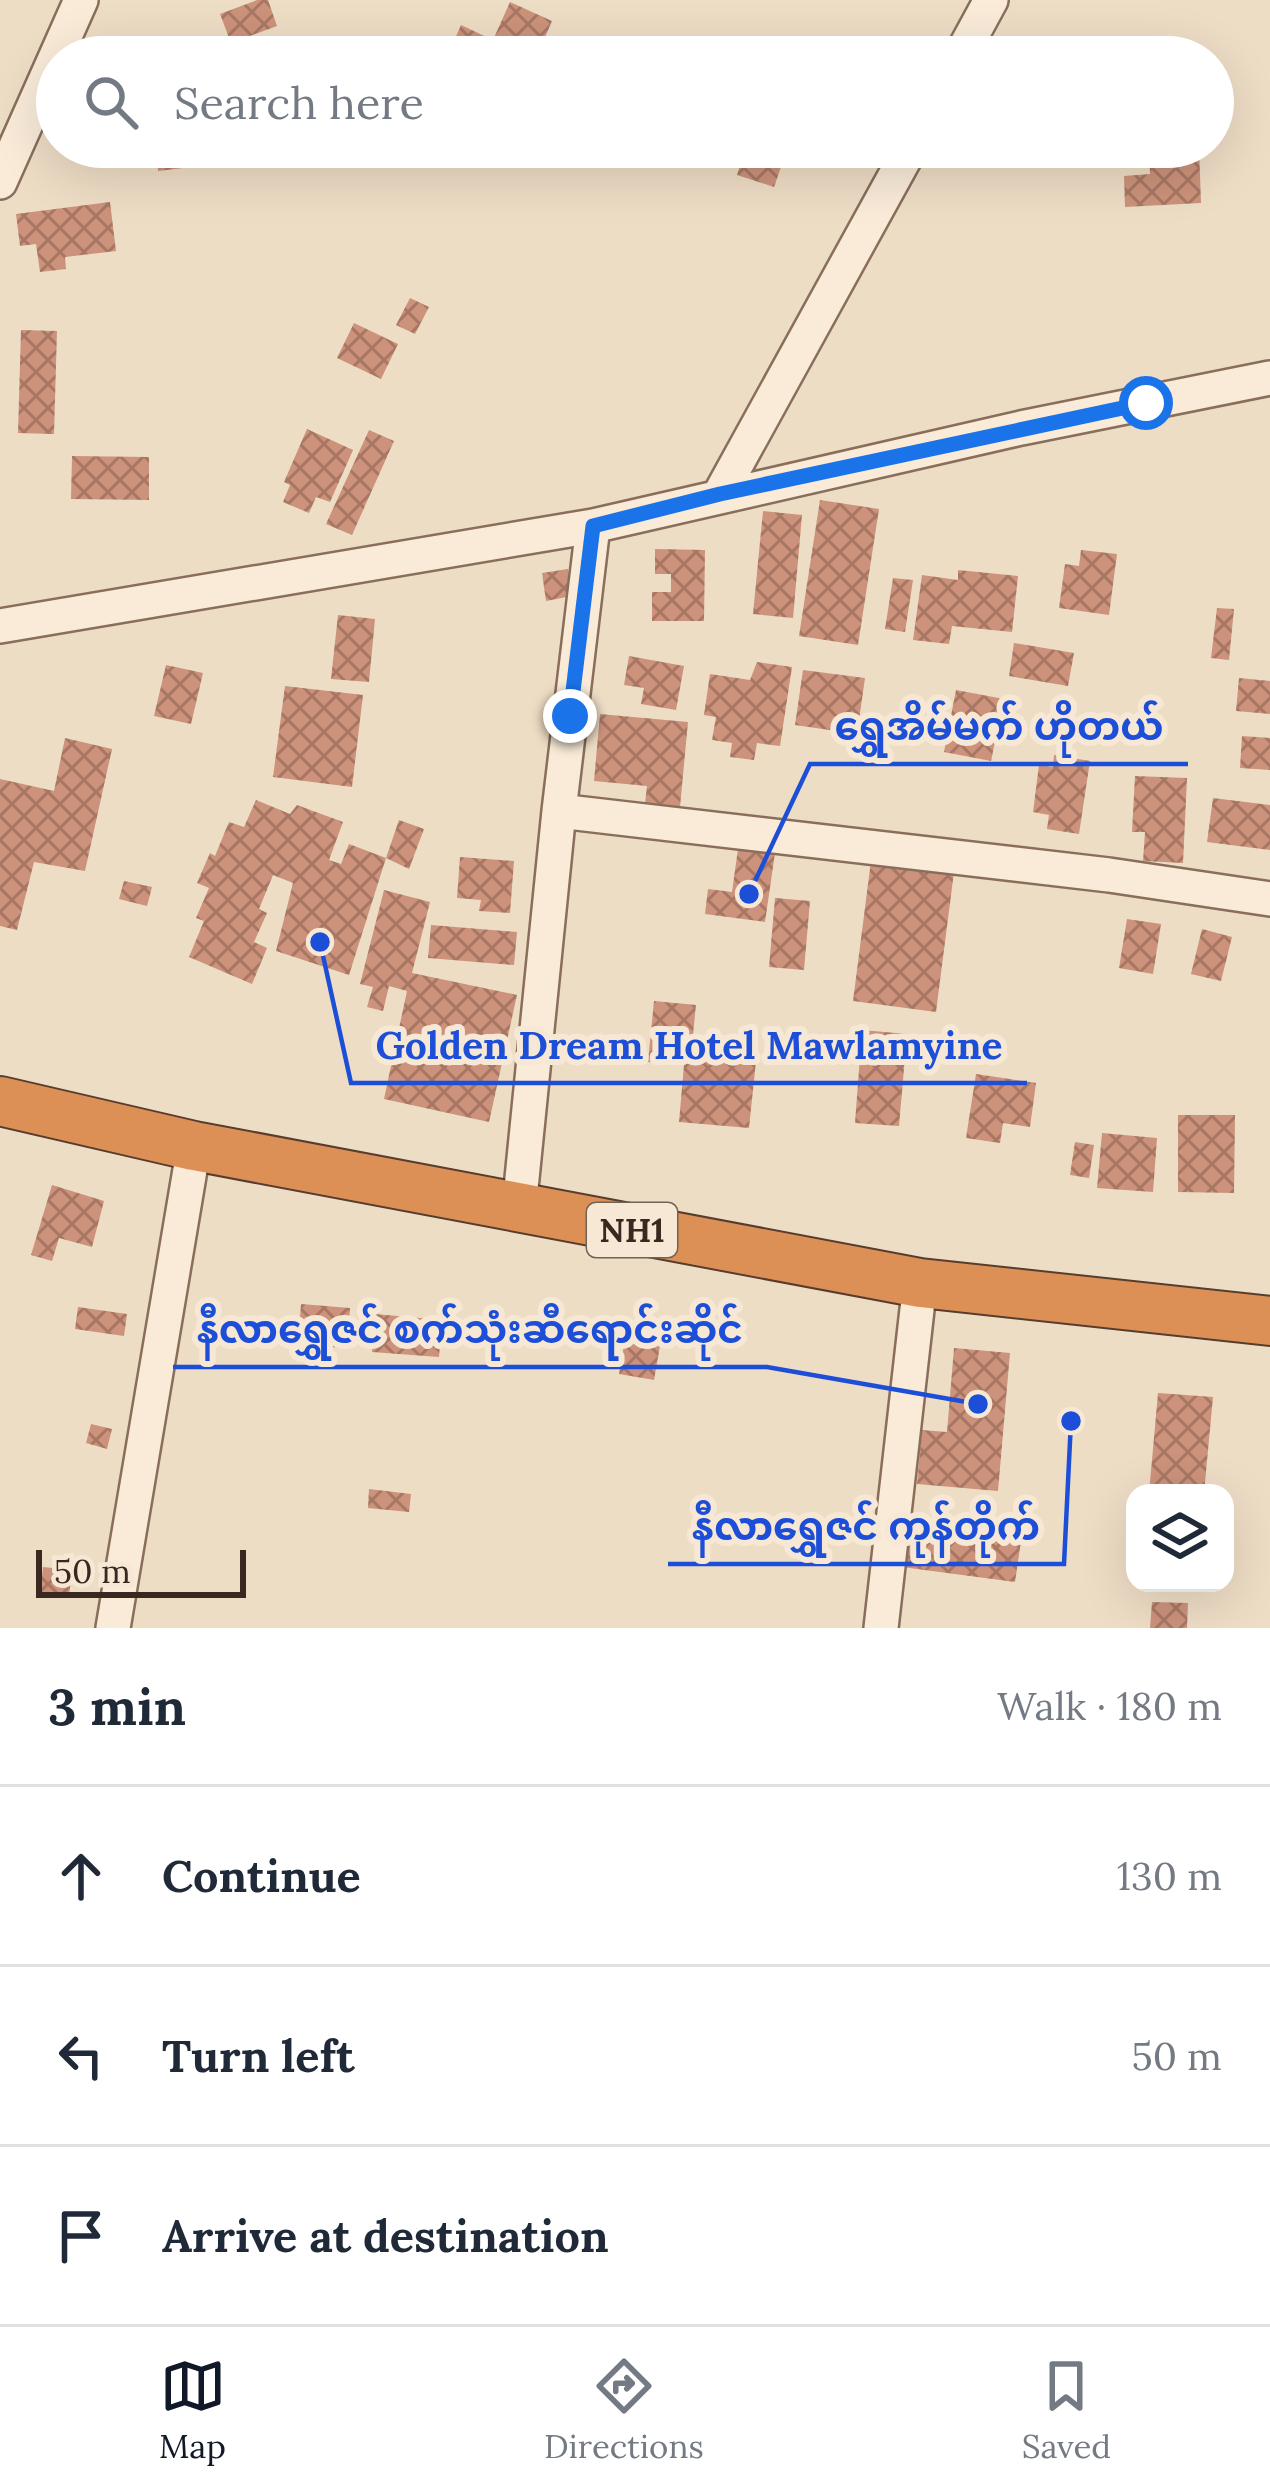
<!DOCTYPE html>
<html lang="en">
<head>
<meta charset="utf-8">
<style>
	body { margin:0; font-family:Lora,"Noto Sans Myanmar",serif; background:#f2f2f3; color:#1f2937 }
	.controls { position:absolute; right:36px; bottom:36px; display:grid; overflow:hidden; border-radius:24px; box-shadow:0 12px 48px #0002 }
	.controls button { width:108px; height:108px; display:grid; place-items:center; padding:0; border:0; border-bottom:3px solid #e0e1e3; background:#fff; color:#1f2937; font:60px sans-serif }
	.scale { position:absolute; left:36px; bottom:30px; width:210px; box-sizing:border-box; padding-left:12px; border:6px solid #39281f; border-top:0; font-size:33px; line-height:42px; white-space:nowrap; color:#39281f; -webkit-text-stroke:9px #f6e8d4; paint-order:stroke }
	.stop { position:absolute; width:36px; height:36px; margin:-27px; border:9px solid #1a73e8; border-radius:50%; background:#fff }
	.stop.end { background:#1a73e8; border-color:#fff; box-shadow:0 3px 12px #0008 }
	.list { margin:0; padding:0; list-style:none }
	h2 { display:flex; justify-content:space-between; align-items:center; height:156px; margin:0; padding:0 48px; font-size:51px }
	h2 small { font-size:39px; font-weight:400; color:#747a83 }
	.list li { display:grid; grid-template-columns:78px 1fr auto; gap:36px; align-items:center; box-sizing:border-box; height:180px; padding:0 48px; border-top:3px solid #e0e1e3 }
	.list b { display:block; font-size:45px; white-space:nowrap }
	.list em { font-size:39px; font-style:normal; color:#747a83 }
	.icon { flex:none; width:66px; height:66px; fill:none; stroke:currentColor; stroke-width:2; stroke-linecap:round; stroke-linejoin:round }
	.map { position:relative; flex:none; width:1270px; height:1628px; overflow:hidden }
	.search { position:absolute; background:#fff; box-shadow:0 12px 48px #0002; left:36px; right:36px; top:36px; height:132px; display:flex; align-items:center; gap:30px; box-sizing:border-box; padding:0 42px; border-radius:66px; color:#747a83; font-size:45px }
	.sheet { height:696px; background:#fff }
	nav { display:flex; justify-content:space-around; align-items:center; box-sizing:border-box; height:168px; border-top:3px solid #e0e1e3; background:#fff; font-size:33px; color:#747a83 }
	nav a { display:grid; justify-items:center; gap:6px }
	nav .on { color:#111827 }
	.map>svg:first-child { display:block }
	.building { fill:url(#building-cross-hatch) }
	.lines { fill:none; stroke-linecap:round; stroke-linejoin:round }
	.minor-casing { stroke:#896e5b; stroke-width:38 }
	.highway-casing { stroke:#573d2f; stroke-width:52 }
	.minor { stroke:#f9ebd8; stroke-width:33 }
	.highway { stroke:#dd9056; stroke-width:48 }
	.route { stroke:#1a73e8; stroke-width:15 }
	.labels { text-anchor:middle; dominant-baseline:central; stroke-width:12; stroke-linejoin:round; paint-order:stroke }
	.shield { fill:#f6e8d4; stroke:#726255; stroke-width:3 }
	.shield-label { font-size:33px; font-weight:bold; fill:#39281f }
	.leader { fill:none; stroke:#1d4ed8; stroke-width:4.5 }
	.callout-dot { fill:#1d4ed8; stroke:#f6e8d4; stroke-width:4.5 }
	.callout-label { font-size:39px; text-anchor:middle; font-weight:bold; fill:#1d4ed8; stroke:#f6e8d4; stroke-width:12; stroke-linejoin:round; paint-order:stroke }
</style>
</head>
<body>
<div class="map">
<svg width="1270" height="1628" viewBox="0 0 1270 1628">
	<defs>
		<pattern id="building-cross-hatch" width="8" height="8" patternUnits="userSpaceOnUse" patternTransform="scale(3)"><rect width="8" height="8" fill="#cc927b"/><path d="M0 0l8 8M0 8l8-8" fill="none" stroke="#a77764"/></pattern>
	</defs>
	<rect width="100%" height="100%" fill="#eeddc5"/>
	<path class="building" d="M 257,0 L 268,0 L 277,26 L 231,43 L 220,14 Z
		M 510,2 L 552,21 L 540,49 L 558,57 L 447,57 L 461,25 L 493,40 Z
		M 156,147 L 206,147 L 208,165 L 158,171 Z
		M 1149,147 L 1199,147 L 1201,203 L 1125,207 L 1124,176 L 1150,174 Z
		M 743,155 L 781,167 L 774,187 L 737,175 Z
		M 110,202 L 116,251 L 65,257 L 66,269 L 40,272 L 36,244 L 20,246 L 16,214 Z
		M 410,298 L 429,307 L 415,334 L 396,325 Z
		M 354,323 L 398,344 L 381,379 L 337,358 Z
		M 21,330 L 57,331 L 54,434 L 18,433 Z
		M 307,429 L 353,450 L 330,502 L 316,497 L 309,513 L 283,502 L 290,485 L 284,482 Z
		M 369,430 L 394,441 L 352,535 L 326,524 Z
		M 72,456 L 149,457 L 149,500 L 71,499 Z
		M 820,500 L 879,509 L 858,645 L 799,636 Z
		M 763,511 L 802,515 L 793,618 L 753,614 Z
		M 655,549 L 705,550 L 704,621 L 652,621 L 652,592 L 671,592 L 671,574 L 655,574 Z
		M 1081,550 L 1117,554 L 1109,615 L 1059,608 L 1065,564 L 1079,566 Z
		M 568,569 L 572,596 L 546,601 L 542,573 Z
		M 958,570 L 1018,576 L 1012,632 L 952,626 L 949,644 L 913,640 L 922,575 L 958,580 Z
		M 893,578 L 913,580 L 905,632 L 885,629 Z
		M 1217,608 L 1234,609 L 1229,660 L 1211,658 Z
		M 338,615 L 375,619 L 369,682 L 331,679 Z
		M 1014,643 L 1074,653 L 1068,686 L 1009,676 Z
		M 629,656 L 684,666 L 676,710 L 641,704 L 644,688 L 624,685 Z
		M 757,662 L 792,667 L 780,746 L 757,743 L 754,760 L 730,757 L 732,743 L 712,740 L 716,717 L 704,715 L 710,674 L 750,680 Z
		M 166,665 L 203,673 L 191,724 L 154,716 Z
		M 803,670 L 865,678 L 857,734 L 795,725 Z
		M 1239,678 L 1270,681 L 1270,714 L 1236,711 Z
		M 285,686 L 363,695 L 352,787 L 273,777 Z
		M 956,690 L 1004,699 L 991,761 L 944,752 Z
		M 600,714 L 688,722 L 680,807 L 645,804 L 647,786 L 594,781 Z
		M 1242,736 L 1270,738 L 1270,770 L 1240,768 Z
		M 65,738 L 112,749 L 85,871 L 34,862 L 17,930 L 0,926 L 0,779 L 54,791 Z
		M 1054,755 L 1090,761 L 1079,834 L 1047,829 L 1049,815 L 1033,812 L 1039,765 L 1053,767 Z
		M 1135,776 L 1187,778 L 1183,863 L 1143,861 L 1145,832 L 1132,832 Z
		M 1213,798 L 1270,805 L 1270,850 L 1207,842 Z
		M 256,800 L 290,814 L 297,805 L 343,822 L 329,860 L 341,864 L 349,844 L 386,858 L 349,975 L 276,951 L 293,883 L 273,875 L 259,909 L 267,913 L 254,942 L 267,948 L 252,984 L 189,957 L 204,921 L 196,918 L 209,888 L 197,883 L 210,853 L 215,856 L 229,822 L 244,827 Z
		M 399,820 L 424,829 L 409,869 L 386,858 Z
		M 738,849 L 775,853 L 765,922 L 705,914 L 708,889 L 732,892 Z
		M 460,857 L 514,861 L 510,913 L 479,911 L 481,900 L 457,898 Z
		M 871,861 L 954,872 L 936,1012 L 853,1001 Z
		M 124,881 L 152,887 L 147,906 L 119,899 Z
		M 384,890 L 430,902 L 412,973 L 517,995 L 489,1122 L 384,1099 L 407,991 L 389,986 L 383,1011 L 367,1007 L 373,987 L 360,984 Z
		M 775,898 L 810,901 L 804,970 L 769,967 Z
		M 1127,919 L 1161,924 L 1153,974 L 1119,968 Z
		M 431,925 L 517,932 L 514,965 L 428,958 Z
		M 1202,929 L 1232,937 L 1221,981 L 1191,974 Z
		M 654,1001 L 696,1005 L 692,1044 L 722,1047 L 723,1038 L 758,1042 L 749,1128 L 679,1122 L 684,1065 L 648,1062 Z
		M 862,1030 L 907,1034 L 899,1126 L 855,1123 Z
		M 976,1074 L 1036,1083 L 1030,1127 L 1003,1123 L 1000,1143 L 966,1138 Z
		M 1178,1115 L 1235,1115 L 1234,1193 L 1178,1192 Z
		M 1102,1133 L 1157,1138 L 1153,1192 L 1097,1188 Z
		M 1075,1142 L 1094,1145 L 1089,1178 L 1070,1175 Z
		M 52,1185 L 104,1201 L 92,1247 L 59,1238 L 52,1261 L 31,1255 Z
		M 301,1304 L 350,1308 L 347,1348 L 298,1345 Z
		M 78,1307 L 127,1314 L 124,1336 L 75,1329 Z
		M 375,1314 L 442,1320 L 439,1357 L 372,1352 Z
		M 625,1340 L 660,1346 L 654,1380 L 619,1374 Z
		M 954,1348 L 1010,1353 L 998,1491 L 917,1484 L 922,1430 L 947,1432 Z
		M 1158,1393 L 1213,1397 L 1204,1493 L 1149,1493 Z
		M 91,1424 L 112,1429 L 107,1449 L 86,1443 Z
		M 369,1489 L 411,1494 L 409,1512 L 368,1508 Z
		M 909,1519 L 1022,1534 L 1015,1582 L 902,1567 Z
		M 43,1567 L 72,1570 L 69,1596 L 40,1593 Z
		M 1152,1602 L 1188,1603 L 1187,1628 L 1150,1628 Z"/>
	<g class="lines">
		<g class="minor-casing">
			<path id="minor" d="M 960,57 L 991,0
				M 0,182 L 81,0
				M 720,494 L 911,147
				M 0,626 L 593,526 L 1021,428 L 1270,378
				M 559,811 L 1109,875 L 1270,899
				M 519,1208 L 559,811 L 593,526
				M 113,1628 L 194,1146
				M 881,1628 L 920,1283"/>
		</g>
		<g class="highway-casing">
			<path id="highway" d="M 0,1101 L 194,1146 L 920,1283 L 1270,1321"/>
		</g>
		<use href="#minor" class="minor"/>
		<use href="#highway" class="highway"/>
	</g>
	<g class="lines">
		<path class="route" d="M 570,716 L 593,526 L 720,494 L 1146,403"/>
	</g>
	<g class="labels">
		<rect class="shield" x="587" y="1203" width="90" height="54" rx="9"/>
		<g class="shield-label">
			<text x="632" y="1230">NH1</text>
		</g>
	</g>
	<path class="leader" d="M749 894L810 764H1188M320 942L351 1083H1027M978 1404L767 1367H173M1071 1421L1064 1564H668"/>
	<g class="callout-dot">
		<circle cx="749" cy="894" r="12"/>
		<circle cx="320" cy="942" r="12"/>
		<circle cx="978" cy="1404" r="12"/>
		<circle cx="1071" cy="1421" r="12"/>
	</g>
	<g class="callout-label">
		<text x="999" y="740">ရွှေအိမ်မက် ဟိုတယ်</text>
		<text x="689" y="1059">Golden Dream Hotel Mawlamyine</text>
		<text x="470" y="1343">နီလာရွှေဇင် စက်သုံးဆီရောင်းဆိုင်</text>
		<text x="866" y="1540">နီလာရွှေဇင် ကုန်တိုက်</text>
	</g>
</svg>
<div class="controls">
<button><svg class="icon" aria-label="layers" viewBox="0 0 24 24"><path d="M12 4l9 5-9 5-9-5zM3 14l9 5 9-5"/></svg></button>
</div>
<div class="scale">50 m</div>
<div class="stop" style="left:1146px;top:403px"></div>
<div class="stop end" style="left:570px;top:716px"></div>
<div class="search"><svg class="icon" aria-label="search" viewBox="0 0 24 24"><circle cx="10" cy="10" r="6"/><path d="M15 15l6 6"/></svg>Search here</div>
</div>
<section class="sheet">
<h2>3 min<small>Walk · 180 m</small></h2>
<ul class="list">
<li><svg class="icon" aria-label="ahead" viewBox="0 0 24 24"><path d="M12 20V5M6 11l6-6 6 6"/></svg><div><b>Continue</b></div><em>130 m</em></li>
<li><svg class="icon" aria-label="left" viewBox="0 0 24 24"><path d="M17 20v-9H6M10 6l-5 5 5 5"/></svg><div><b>Turn left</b></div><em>50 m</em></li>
<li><svg class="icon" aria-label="arrive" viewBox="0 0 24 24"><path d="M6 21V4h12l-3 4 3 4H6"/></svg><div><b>Arrive at destination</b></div></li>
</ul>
</section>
<nav>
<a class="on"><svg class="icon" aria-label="map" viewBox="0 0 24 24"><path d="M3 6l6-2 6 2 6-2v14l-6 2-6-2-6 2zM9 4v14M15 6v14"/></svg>Map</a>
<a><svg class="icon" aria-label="directions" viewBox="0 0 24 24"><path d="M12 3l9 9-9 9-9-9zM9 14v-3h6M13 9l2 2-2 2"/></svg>Directions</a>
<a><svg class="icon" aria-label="saved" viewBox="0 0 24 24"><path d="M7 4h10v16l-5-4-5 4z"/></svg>Saved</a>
</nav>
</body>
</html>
